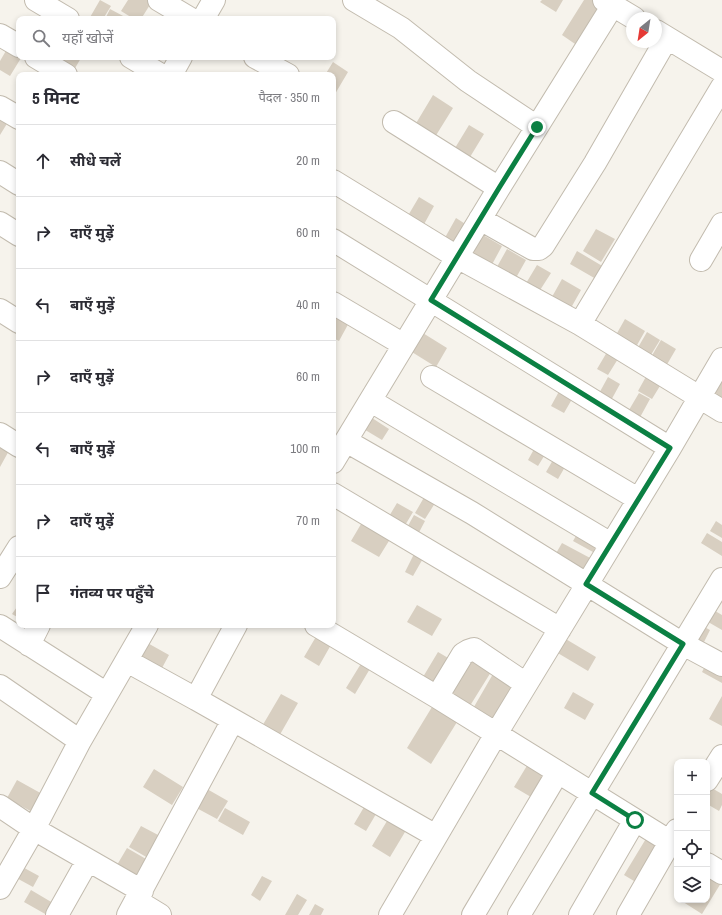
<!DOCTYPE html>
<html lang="hi">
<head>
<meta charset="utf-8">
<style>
	body { margin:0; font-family:"Archivo Narrow","Noto Sans Devanagari",sans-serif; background:#f7f7f7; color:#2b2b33 }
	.controls { position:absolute; right:12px; bottom:12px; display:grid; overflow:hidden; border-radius:8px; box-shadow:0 2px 6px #0003 }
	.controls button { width:36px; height:36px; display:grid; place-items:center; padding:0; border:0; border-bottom:1px solid #e1e1e2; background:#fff; color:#2b2b33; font:20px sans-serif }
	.compass { position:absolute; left:626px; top:12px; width:36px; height:36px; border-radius:50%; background:#fff; box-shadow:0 2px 6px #0003; rotate:210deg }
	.stop { position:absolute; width:12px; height:12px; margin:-9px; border:3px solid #0b8043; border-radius:50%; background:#fff }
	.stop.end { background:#0b8043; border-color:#fff; box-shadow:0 1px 4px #0008 }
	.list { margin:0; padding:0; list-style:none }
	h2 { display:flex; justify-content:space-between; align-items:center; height:52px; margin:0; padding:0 16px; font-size:17px }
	h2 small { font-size:13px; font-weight:400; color:#7c7c81 }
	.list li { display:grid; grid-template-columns:26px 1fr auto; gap:12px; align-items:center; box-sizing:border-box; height:72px; padding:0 16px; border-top:1px solid #e1e1e2 }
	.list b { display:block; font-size:15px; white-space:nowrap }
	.list em { font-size:13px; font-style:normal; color:#7c7c81 }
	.icon { flex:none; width:22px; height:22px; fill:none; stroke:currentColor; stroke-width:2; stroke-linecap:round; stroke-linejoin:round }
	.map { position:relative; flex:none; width:722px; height:915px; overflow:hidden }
	.search { position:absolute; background:#fff; box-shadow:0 2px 6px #0003; left:16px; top:16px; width:320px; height:44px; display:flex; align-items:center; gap:10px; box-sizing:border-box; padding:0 14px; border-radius:8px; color:#7c7c81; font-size:15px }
	.panel { position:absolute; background:#fff; box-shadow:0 2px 6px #0003; left:16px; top:72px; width:320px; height:556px; border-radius:8px }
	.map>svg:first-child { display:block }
	.building { fill:#d8cfc1 }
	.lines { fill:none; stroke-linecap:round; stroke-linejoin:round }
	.minor-casing { stroke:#c2bbae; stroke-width:24 }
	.minor { stroke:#fff; stroke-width:22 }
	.route { stroke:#0b8043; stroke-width:5 }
</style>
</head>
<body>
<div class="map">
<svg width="722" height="915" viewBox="0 0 722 915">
	<rect width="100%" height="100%" fill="#f6f3ec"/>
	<path class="building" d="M 100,0 L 111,6 L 103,19 L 89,19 Z
		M 128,0 L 153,0 L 141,19 L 134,19 L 121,11 Z
		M 542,0 L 563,0 L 556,12 L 540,2 Z
		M 584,0 L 601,0 L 605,2 L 578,46 L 562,35 Z
		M 110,9 L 125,17 L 124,19 L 105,19 Z
		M 7,49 L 21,58 L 10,76 L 0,70 L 0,61 Z
		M 65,57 L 81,58 L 71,75 L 58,70 Z
		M 333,62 L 348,72 L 335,94 L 333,93 L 333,75 L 325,75 Z
		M 433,95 L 453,108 L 435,137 L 415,125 Z
		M 0,117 L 8,122 L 0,135 Z
		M 469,125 L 484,134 L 467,162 L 452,153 Z
		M 419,197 L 434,206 L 422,228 L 406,219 Z
		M 456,218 L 467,225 L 453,250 L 442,243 Z
		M 596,229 L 615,239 L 601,262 L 583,251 Z
		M 478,232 L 502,246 L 489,270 L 464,256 Z
		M 507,249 L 526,260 L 512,285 L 493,274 Z
		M 577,251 L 604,267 L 596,279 L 570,264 Z
		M 537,265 L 551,273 L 535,298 L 522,290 Z
		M 562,279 L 581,290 L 567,315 L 548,304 Z
		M 333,313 L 351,319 L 339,341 L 333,338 Z
		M 625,319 L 645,331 L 632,354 L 612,342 Z
		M 418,330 L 447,348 L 436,367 L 407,349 Z
		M 647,332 L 660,340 L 646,363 L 633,356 Z
		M 661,340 L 676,349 L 662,373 L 647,364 Z
		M 610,347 L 621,354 L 608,375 L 597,369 Z
		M 648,373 L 663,381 L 652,399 L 638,391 Z
		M 608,377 L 620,384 L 609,404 L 597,397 Z
		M 722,377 L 722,411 L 702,399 Z
		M 562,386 L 575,394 L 564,413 L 551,406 Z
		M 639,393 L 650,399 L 638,421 L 626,415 Z
		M 369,416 L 389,429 L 382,440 L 362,428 Z
		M 0,441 L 11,447 L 0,467 Z
		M 538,442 L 549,448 L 538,466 L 528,460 Z
		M 557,453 L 569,460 L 558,479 L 546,472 Z
		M 426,494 L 437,500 L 425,519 L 415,513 Z
		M 397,503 L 413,512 L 404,527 L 388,518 Z
		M 414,515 L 425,521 L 415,540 L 404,533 Z
		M 364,519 L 392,536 L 379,557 L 351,541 Z
		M 716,521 L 722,525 L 722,538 L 710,531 Z
		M 580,529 L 600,540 L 593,552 L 573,541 Z
		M 707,533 L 722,542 L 722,556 L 701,543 Z
		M 562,543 L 592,559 L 581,578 L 551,562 Z
		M 416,550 L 425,555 L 413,576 L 405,572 Z
		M 19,604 L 19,618 L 12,614 Z
		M 417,605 L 442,619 L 432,636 L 407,622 Z
		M 710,608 L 722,615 L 722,630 L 703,619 Z
		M 697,623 L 710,630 L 703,644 L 689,637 Z
		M 317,635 L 332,643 L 319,666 L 304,657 Z
		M 559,635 L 596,657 L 588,671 L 551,649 Z
		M 144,641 L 169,655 L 162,668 L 136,654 Z
		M 438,652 L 455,662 L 438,692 L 420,682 Z
		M 465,657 L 491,672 L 468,709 L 443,694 Z
		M 362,662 L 371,667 L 355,694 L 346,688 Z
		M 707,662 L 722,671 L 722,683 L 702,672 Z
		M 493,674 L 519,689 L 497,728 L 471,712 Z
		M 573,692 L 594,704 L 585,720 L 564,708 Z
		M 281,694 L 298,703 L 278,738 L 261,728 Z
		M 722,696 L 722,726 L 709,719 Z
		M 432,707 L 457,722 L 431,764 L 407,748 Z
		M 528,764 L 550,778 L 536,800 L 514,787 Z
		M 154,769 L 183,787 L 172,805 L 143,787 Z
		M 17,780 L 44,795 L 34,813 L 7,798 Z
		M 200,785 L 228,801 L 217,819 L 189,804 Z
		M 710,787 L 722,794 L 722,805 L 719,811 L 707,804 L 707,792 Z
		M 367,802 L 379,809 L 366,831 L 354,824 Z
		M 225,808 L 250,822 L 243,835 L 218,821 Z
		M 390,816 L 408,827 L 390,857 L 372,846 Z
		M 141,826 L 160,836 L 148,858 L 129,847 Z
		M 647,837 L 662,846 L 639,884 L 624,875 Z
		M 127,848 L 146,859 L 135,877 L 117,865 Z
		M 17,864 L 39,876 L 33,887 L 11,875 Z
		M 707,874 L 721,883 L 702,914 L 680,900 L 707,900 Z
		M 262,876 L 272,881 L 260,901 L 251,895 Z
		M 31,890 L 58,906 L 47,915 L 24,902 Z
		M 297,894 L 307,900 L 298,915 L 285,915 Z
		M 315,904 L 324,909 L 321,915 L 309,915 Z"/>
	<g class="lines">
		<g class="minor-casing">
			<path id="minor" d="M 36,0 L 68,19
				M 159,0 L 191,19
				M 354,0 L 401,28 L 468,81 L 537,127
				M 604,0 L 634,18
				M 203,19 L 214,0
				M 656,31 L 722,71
				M 0,35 L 19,46
				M 36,57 L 66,75
				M 131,57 L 161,75
				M 255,57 L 288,75
				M 171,75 L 181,57
				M 0,107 L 19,118
				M 394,122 L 499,188
				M 0,172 L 19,184
				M 333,181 L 457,257 L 580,324 L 722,411
				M 480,219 L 533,249 L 539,249 L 543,246 L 595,163 L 667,38
				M 0,223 L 19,235
				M 333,240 L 670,448
				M 701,260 L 722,224
				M 333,303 L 404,345
				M 0,310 L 19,322
				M 580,324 L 722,87
				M 432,377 L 638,499
				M 371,401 L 611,544
				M 0,434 L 19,446
				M 346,441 L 472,513 L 683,644 L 722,665
				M 333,462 L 499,188 L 613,5
				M 333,494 L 560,629
				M 0,577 L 19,547
				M 316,625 L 437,697 L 677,846
				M 0,626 L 107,694
				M 29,645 L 39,625
				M 127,661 L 196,699
				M 0,686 L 80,741
				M 437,697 L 463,654 L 468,651 L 474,649 L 526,684
				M 233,720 L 436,836
				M 707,780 L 722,756
				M 0,806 L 34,829 L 142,891
				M 707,864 L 722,873
				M 0,888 L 34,829 L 80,741 L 147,625
				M 137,901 L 160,915
				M 57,915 L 88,860
				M 128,915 L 233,720 L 196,699 L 236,625
				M 390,915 L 496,734 L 670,448 L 722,359
				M 473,915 L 558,772
				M 519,915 L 722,579
				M 580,915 L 635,820
				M 628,915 L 677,830"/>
		</g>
		<use href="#minor" class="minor"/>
	</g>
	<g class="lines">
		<path class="route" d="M 537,127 L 499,188 L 431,300 L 670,448 L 586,584 L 683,644 L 592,793 L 635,820"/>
	</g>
</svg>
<div class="controls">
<button>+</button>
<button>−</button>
<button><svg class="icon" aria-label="locate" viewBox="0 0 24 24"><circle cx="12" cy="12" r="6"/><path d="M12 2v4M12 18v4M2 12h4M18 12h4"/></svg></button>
<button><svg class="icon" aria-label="layers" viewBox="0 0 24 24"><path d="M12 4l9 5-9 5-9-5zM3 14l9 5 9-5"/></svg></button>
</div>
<svg class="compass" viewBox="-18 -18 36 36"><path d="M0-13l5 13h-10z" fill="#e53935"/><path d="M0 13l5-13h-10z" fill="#7c7c81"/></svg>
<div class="stop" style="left:635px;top:820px"></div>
<div class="stop end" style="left:537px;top:127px"></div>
<div class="search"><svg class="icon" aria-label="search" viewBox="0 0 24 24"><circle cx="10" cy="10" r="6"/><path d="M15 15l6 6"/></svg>यहाँ खोजें</div>
<section class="panel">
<h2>5 मिनट<small>पैदल · 350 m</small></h2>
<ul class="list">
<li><svg class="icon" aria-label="ahead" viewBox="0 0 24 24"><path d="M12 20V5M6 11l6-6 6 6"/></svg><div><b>सीधे चलें</b></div><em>20 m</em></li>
<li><svg class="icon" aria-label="right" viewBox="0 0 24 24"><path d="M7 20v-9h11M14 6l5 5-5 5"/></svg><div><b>दाएँ मुड़ें</b></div><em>60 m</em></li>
<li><svg class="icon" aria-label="left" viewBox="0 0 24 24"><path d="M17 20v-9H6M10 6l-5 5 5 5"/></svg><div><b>बाएँ मुड़ें</b></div><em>40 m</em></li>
<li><svg class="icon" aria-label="right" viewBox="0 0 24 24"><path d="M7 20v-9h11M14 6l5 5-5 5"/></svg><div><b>दाएँ मुड़ें</b></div><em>60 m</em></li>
<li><svg class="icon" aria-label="left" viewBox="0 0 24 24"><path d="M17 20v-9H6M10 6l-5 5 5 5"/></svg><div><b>बाएँ मुड़ें</b></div><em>100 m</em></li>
<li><svg class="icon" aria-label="right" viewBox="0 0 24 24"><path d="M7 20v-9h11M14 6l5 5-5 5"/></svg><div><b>दाएँ मुड़ें</b></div><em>70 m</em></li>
<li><svg class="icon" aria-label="arrive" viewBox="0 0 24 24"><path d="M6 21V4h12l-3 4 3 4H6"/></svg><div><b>गंतव्य पर पहुँचे</b></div></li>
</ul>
</section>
</div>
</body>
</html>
